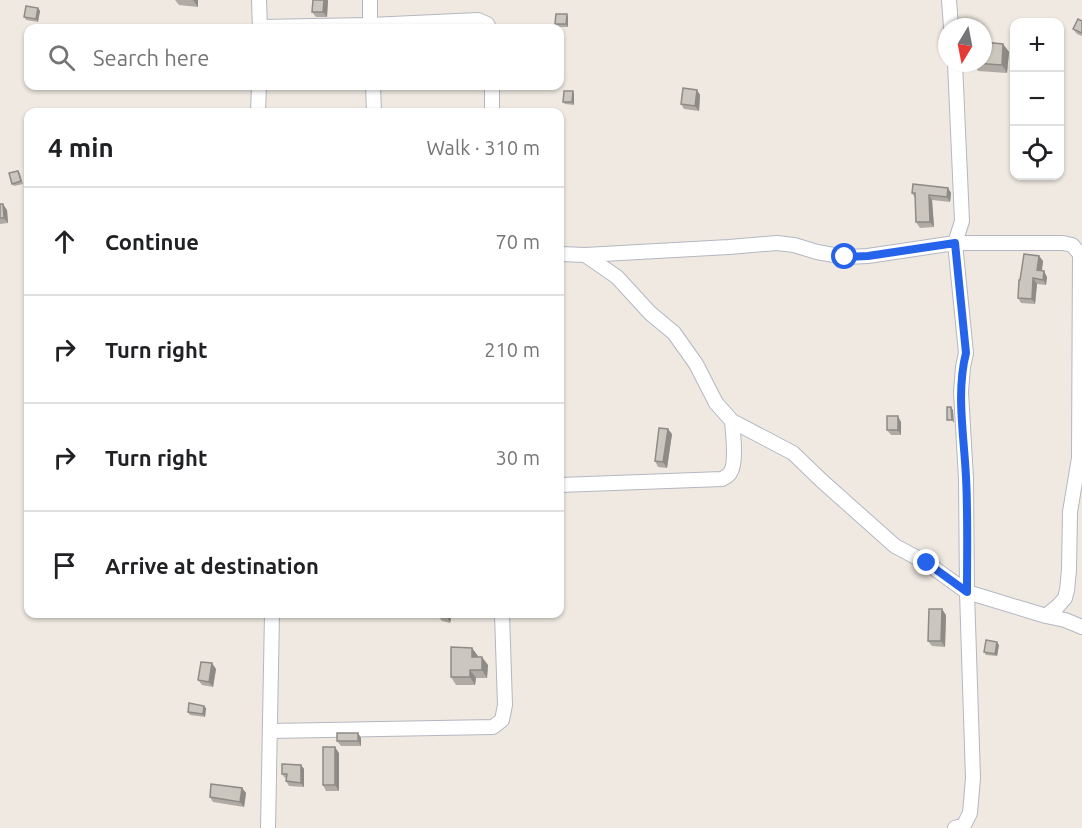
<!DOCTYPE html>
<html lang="en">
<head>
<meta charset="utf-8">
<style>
	body { margin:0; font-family:Ubuntu,sans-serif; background:#f2f2f2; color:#202124 }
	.controls { position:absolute; right:18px; top:18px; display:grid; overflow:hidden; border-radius:12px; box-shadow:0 2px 4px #0004 }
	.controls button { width:54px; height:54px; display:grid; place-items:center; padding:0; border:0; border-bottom:2px solid #e0e0e0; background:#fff; color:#202124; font:30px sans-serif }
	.compass { position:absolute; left:938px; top:18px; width:54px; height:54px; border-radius:50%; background:#fff; box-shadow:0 2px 4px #0004; rotate:190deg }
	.stop { position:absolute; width:18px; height:18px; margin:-14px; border:4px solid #2563eb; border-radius:50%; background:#fff }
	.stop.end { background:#2563eb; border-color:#fff; box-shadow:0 2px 6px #0008 }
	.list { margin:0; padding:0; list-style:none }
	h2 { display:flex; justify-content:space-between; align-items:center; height:78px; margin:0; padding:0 24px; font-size:26px }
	h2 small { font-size:20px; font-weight:400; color:#757577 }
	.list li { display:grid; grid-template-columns:39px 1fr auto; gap:18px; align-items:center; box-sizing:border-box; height:108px; padding:0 24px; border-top:2px solid #e0e0e0 }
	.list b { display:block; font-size:22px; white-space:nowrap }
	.list em { font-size:20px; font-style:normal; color:#757577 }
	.icon { flex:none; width:33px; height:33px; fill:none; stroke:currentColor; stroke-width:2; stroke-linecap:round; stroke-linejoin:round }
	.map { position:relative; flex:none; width:1082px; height:828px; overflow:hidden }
	.search { position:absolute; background:#fff; box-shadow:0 2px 4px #0004; left:24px; top:24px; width:540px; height:66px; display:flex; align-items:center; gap:15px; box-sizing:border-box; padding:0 21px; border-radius:12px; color:#757577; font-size:22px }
	.panel { position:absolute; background:#fff; box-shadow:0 2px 4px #0004; left:24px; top:108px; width:540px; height:510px; border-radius:12px }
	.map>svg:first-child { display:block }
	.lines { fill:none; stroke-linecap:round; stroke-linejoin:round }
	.street-casing { stroke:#b4b7c1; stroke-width:16 }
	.street { stroke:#fff; stroke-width:14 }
	.wall { fill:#afaba4 }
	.shaded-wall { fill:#8e8b86 }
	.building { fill:#cbc7bf; stroke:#8e8b86; stroke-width:1.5 }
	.route { stroke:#2563eb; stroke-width:8 }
</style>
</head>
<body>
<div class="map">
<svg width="1082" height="828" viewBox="0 0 1082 828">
	<rect width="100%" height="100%" fill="#efe9e1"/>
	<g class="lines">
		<g class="street-casing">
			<path id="street" d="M 259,0 L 260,28
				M 370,0 L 370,28
				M 949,0 L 951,27
				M 261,27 L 370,25 L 478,20 L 487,24 L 489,28
				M 373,86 L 374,112
				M 492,86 L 492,112
				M 258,112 L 259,86
				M 560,254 L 585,255 L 729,247 L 777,243 L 794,245 L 817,252 L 845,257 L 868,256 L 955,243 L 1063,243 L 1072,245 L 1080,254 L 1079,458 L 1070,512 L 1069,570 L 1067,590 L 1065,598 L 1058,606 L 1046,616
				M 585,255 L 617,277 L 650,313 L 674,333 L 696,364 L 716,403 L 732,421 L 793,453 L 822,481 L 895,546 L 927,563 L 967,592 L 1046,616 L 1065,620 L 1082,627
				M 560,485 L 722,479 C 726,477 728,476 730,473 C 737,464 733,433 732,421
				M 270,731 L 493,727 L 502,720 L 505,705 L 502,614
				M 268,828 L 272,614
				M 955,828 L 964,825 L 970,813 L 973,778 L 967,592 L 966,479 L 961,392 L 963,367 L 966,353 L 955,243 L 962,221 L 955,63"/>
		</g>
		<use href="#street" class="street"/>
	</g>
	<path class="wall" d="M 175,0 L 198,0 L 198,7 L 179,5 Z
		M 313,0 L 328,0 L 327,17 L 316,17 L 312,12 Z
		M 38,8 L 40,11 L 38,22 L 26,20 L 24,17 Z
		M 567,14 L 568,17 L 568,27 L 557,27 L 555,24 Z
		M 1082,21 L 1082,36 L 1077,34 L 1073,29 Z
		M 1003,44 L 1009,52 L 1007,73 L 978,71 L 973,63 Z
		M 697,90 L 700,95 L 699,111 L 684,109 L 681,104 Z
		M 573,91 L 574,94 L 574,105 L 565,104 L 563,102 Z
		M 18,171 L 20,173 L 23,184 L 14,186 L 12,184 Z
		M 948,188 L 951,193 L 950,202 L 932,200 L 934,227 L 920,228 L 916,222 L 915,198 L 912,193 Z
		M 0,204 L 7,210 L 8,223 L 0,224 Z
		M 1039,256 L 1043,261 L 1042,271 L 1047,277 L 1046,285 L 1037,284 L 1035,304 L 1021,303 L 1018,298 L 1020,280 Z
		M 901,422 L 901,435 L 891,435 L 887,430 Z
		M 672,434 L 667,468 L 658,467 L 655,461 Z
		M 452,614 L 450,623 L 442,621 L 438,616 Z
		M 946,615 L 945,647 L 932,646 L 928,641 Z
		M 999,645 L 997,656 L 986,655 L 984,652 Z
		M 472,648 L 478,657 L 488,665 L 487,678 L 476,678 L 475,685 L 456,685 L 451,677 Z
		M 216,669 L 213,687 L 202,685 L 198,680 Z
		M 206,708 L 205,717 L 190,715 L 188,712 Z
		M 358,733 L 361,738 L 361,746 L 341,746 L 337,741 Z
		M 339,753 L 339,791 L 326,791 L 323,785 Z
		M 301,765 L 304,769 L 304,787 L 289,786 L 286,781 L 286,778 L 285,778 L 282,774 Z
		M 242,788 L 246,793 L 244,807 L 213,802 L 210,797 Z"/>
	<path class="shaded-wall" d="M 193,0 L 198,0 L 198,7 Z
		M 324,0 L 328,0 L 327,17 L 323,12 Z
		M 38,8 L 40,11 L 38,22 L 36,19 Z
		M 567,14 L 568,17 L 568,27 L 566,24 Z
		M 1003,44 L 1009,52 L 1007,73 L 1002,65 Z
		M 697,90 L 700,95 L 699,111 L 695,106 Z
		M 573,91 L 574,94 L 574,105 L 572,102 Z
		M 948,188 L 951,193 L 950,202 L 947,197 Z
		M 929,195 L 932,200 L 934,227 L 930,222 Z
		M 3,204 L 7,210 L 8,223 L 4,218 Z
		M 1039,256 L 1043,261 L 1041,276 L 1037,270 Z
		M 1044,271 L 1047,277 L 1046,285 L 1043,280 Z
		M 1033,278 L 1037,284 L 1035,304 L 1032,299 Z
		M 951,407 L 953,410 L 954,423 L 952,420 Z
		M 898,416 L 901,422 L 901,435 L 898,430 Z
		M 668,429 L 672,434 L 667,468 L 663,462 Z
		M 942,609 L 946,615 L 945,647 L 941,641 Z
		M 448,614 L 452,614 L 450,623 L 447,617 Z
		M 997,642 L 999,645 L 997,656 L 995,654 Z
		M 472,648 L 478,656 L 478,665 L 472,657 Z
		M 482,657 L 488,665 L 487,678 L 482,670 Z
		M 212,663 L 216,669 L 213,687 L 209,682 Z
		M 470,670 L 476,678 L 475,685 L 470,677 Z
		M 204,706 L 206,708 L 205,717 L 203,714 Z
		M 358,733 L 361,738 L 361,746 L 358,741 Z
		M 335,747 L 339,753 L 339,791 L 335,785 Z
		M 301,765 L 304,769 L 304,787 L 301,783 Z
		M 242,788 L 246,793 L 244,807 L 240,802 Z"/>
	<path class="building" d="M 313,0 L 324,0 L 323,12 L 312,12 Z
		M 26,6 L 38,8 L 36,19 L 24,17 Z
		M 556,14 L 567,14 L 566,24 L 555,24 Z
		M 1078,19 L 1082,21 L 1082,33 L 1073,29 Z
		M 983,42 L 1003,44 L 1002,65 L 973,63 L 983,63 Z
		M 683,88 L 697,90 L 695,106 L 681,104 Z
		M 564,91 L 573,91 L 572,102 L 563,102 Z
		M 399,110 L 399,112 L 385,112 L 385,111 Z
		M 18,171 L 21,181 L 12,184 L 9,173 Z
		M 913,184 L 948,188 L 947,197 L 929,195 L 930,222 L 916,222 L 915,193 L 912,193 Z
		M 0,204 L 3,204 L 4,218 L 0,218 Z
		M 1024,254 L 1039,256 L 1037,270 L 1044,271 L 1043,280 L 1033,278 L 1032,299 L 1018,298 L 1019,280 L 1020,280 Z
		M 947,407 L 951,407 L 952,420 L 947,420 Z
		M 887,416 L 898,416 L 898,430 L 887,430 Z
		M 659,428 L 668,429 L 663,462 L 655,461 Z
		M 929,609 L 942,609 L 941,641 L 928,641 Z
		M 438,614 L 448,614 L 447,617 L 438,616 Z
		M 986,640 L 997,642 L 995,654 L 984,652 Z
		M 451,647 L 472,648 L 472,657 L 482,657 L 482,670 L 470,670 L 470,677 L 451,677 Z
		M 201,662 L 212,663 L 209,682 L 198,680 Z
		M 189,703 L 204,706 L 203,714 L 188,712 Z
		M 337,733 L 358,733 L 358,741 L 337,741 Z
		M 323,747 L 335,747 L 335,785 L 323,785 Z
		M 282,764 L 301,765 L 301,783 L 286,781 L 287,774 L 282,774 Z
		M 211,784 L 242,788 L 240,802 L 210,797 Z"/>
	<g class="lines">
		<path class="route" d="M 845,257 L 868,256 L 955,243 L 966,353 C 956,392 964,436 966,477 C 968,515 967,554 967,592 L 927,563"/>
	</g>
</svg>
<div class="controls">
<button>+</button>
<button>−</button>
<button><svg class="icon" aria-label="locate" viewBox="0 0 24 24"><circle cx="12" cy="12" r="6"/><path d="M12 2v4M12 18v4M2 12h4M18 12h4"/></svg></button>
</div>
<svg class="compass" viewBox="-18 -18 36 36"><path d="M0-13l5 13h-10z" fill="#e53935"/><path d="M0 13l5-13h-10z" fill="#757577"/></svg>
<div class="stop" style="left:845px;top:257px"></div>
<div class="stop end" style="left:927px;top:563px"></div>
<div class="search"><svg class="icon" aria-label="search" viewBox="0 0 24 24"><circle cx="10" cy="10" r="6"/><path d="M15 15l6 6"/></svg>Search here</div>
<section class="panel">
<h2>4 min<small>Walk · 310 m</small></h2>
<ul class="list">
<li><svg class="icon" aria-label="ahead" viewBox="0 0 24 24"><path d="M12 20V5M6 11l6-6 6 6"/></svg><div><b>Continue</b></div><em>70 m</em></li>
<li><svg class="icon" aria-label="right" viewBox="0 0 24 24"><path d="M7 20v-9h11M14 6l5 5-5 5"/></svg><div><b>Turn right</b></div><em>210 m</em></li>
<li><svg class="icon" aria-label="right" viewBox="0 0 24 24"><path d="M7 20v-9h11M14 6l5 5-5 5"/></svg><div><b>Turn right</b></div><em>30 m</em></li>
<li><svg class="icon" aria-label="arrive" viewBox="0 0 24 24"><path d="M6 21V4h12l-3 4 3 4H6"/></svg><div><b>Arrive at destination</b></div></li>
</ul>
</section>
</div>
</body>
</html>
